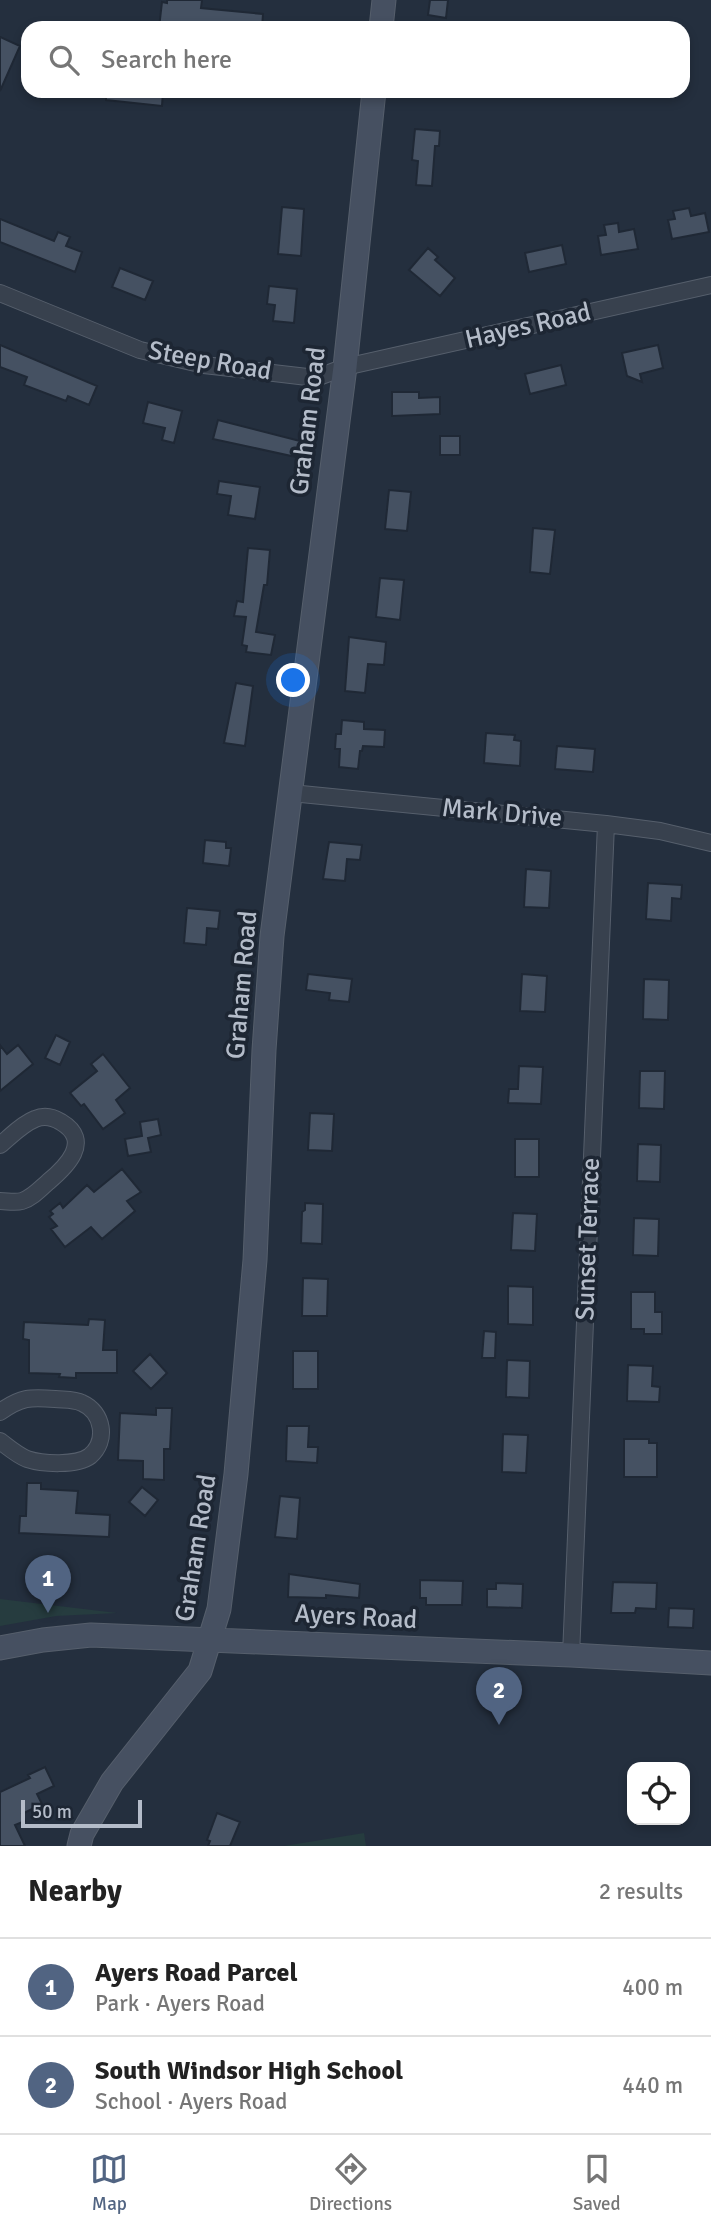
<!DOCTYPE html>
<html lang="en">
<head>
<meta charset="utf-8">
<style>
	body { margin:0; font-family:Signika,sans-serif; background:#f2f2f2; color:#222 }
	.controls { position:absolute; right:21px; bottom:21px; display:grid; overflow:hidden; border-radius:14px; box-shadow:0 4px 10px #0003 }
	.controls button { width:63px; height:63px; display:grid; place-items:center; padding:0; border:0; border-bottom:2px solid #e0e0e0; background:#fff; color:#222; font:35px sans-serif }
	.scale { position:absolute; left:21px; bottom:18px; width:121px; box-sizing:border-box; padding-left:7px; border:4px solid #b4bcc9; border-top:0; font-size:19px; line-height:24px; white-space:nowrap; color:#b4bcc9; -webkit-text-stroke:5px #1d2633; paint-order:stroke }
	.you { position:absolute; left:294px; top:681px; width:24px; height:24px; margin:-18px; border:5px solid #fff; border-radius:50%; background:#1a73e8; box-shadow:0 0 0 10px #1a73e833 }
	.badge { display:grid; place-items:center; width:46px; height:46px; border-radius:50%; background:#516482; color:#fff; font-size:23px; font-weight:700 }
	.pin { position:absolute; translate:-50% -58px; filter:drop-shadow(0 2px 4px #0008) }
	.pin::after { content:''; position:absolute; top:37px; width:24px; height:21px; background:inherit; clip-path:polygon(0 0,100% 0,50% 100%) }
	.list { margin:0; padding:0; list-style:none }
	h2 { display:flex; justify-content:space-between; align-items:center; height:91px; margin:0; padding:0 28px; font-size:30px }
	h2 small { font-size:23px; font-weight:400; color:#767676 }
	.list li { display:grid; grid-template-columns:46px 1fr auto; gap:21px; align-items:center; box-sizing:border-box; height:98px; padding:0 28px; border-top:2px solid #e0e0e0 }
	.list b { display:block; font-size:26px; white-space:nowrap }
	.list p { margin:0; font-size:23px; white-space:nowrap; color:#767676 }
	.list em { font-size:23px; font-style:normal; color:#767676 }
	.icon { flex:none; width:38px; height:38px; fill:none; stroke:currentColor; stroke-width:2; stroke-linecap:round; stroke-linejoin:round }
	.map { position:relative; flex:none; width:711px; height:1846px; overflow:hidden }
	.search { position:absolute; background:#fff; box-shadow:0 4px 10px #0003; left:21px; right:21px; top:21px; height:77px; display:flex; align-items:center; gap:18px; box-sizing:border-box; padding:0 24px; border-radius:21px; color:#767676; font-size:26px }
	.sheet { height:287px; background:#fff }
	nav { display:flex; justify-content:space-around; align-items:center; box-sizing:border-box; height:98px; border-top:2px solid #e0e0e0; background:#fff; font-size:19px; color:#767676 }
	nav a { display:grid; justify-items:center; gap:4px }
	nav .on { color:#516482 }
	.map>svg:first-child { display:block }
	.green { fill:#263c3f }
	.building { fill:#455162; stroke:#1f2835; stroke-width:2 }
	.lines { fill:none; stroke-linecap:round; stroke-linejoin:round }
	.street-casing { stroke:#565f6c; stroke-width:18 }
	.secondary-casing { stroke:#565f6c; stroke-width:25 }
	.street { stroke:#38414e; stroke-width:16 }
	.secondary { stroke:#465061; stroke-width:23 }
	.labels { text-anchor:middle; dominant-baseline:central; stroke-width:7; stroke-linejoin:round; paint-order:stroke }
	.street-label { font-size:26px; fill:#b4bcc9; stroke:#1d2633 }
</style>
</head>
<body>
<div class="map">
<svg width="711" height="1846" viewBox="0 0 711 1846">
	<rect width="100%" height="100%" fill="#242f3e"/>
	<path class="green" d="M 0,1599 L 117,1613 L 56,1616 L 0,1626 Z
		M 364,1833 L 366,1846 L 284,1846 Z"/>
	<path class="building" d="M 167,0 L 202,0 L 201,8 L 263,14 L 262,28 L 159,28 L 162,2 L 167,3 Z
		M 430,0 L 448,0 L 446,18 L 428,15 Z
		M 0,37 L 20,46 L 0,91 Z
		M 106,91 L 163,91 L 162,106 L 106,100 Z
		M 415,129 L 440,131 L 439,146 L 435,146 L 432,186 L 416,185 L 418,161 L 412,160 Z
		M 282,207 L 304,209 L 301,256 L 278,254 Z
		M 689,208 L 691,216 L 705,213 L 709,232 L 672,239 L 668,220 L 675,219 L 673,211 Z
		M 0,219 L 54,241 L 58,232 L 70,237 L 66,246 L 82,252 L 75,272 L 0,242 Z
		M 618,223 L 619,232 L 634,229 L 638,249 L 601,255 L 598,236 L 606,235 L 604,225 Z
		M 562,245 L 566,264 L 529,272 L 525,253 Z
		M 428,248 L 438,257 L 435,260 L 455,278 L 440,296 L 409,270 Z
		M 120,268 L 153,281 L 145,300 L 112,287 Z
		M 269,286 L 297,289 L 294,323 L 273,321 L 275,305 L 267,304 Z
		M 0,345 L 97,386 L 89,405 L 68,396 L 66,401 L 24,385 L 27,377 L 0,367 Z
		M 658,345 L 663,368 L 640,374 L 642,382 L 627,376 L 622,353 Z
		M 561,365 L 566,385 L 530,394 L 525,374 Z
		M 392,392 L 419,392 L 419,398 L 440,397 L 440,414 L 392,416 Z
		M 148,402 L 182,411 L 174,443 L 162,440 L 165,428 L 143,423 Z
		M 218,420 L 300,441 L 296,457 L 213,439 Z
		M 440,436 L 460,436 L 460,455 L 440,455 Z
		M 219,481 L 260,487 L 255,519 L 228,515 L 231,496 L 217,494 Z
		M 389,490 L 411,492 L 407,531 L 385,529 Z
		M 533,528 L 555,530 L 550,574 L 530,572 Z
		M 248,548 L 270,550 L 267,585 L 264,585 L 256,632 L 275,635 L 271,655 L 246,652 L 247,646 L 242,645 L 246,617 L 234,616 L 237,601 L 243,602 Z
		M 380,578 L 404,580 L 400,620 L 376,617 Z
		M 349,637 L 386,642 L 384,665 L 368,664 L 365,693 L 345,691 Z
		M 236,683 L 253,686 L 245,746 L 224,743 Z
		M 342,720 L 364,722 L 364,729 L 385,730 L 384,747 L 363,746 L 362,751 L 360,751 L 358,769 L 339,767 L 340,749 L 335,749 L 336,734 L 341,734 Z
		M 486,733 L 515,735 L 514,740 L 521,741 L 520,766 L 484,763 Z
		M 557,746 L 595,749 L 593,772 L 555,769 Z
		M 205,840 L 226,842 L 226,848 L 231,848 L 229,866 L 203,863 Z
		M 329,842 L 362,845 L 360,860 L 347,859 L 345,881 L 323,879 Z
		M 526,869 L 551,871 L 549,908 L 524,907 Z
		M 648,883 L 682,885 L 681,899 L 672,898 L 671,921 L 646,919 Z
		M 187,908 L 220,911 L 218,929 L 207,928 L 206,945 L 184,943 Z
		M 308,974 L 352,979 L 349,1002 L 329,1000 L 330,993 L 306,990 Z
		M 522,974 L 547,976 L 545,1012 L 520,1011 Z
		M 644,979 L 669,980 L 668,1020 L 643,1019 Z
		M 56,1035 L 70,1042 L 60,1065 L 45,1058 Z
		M 0,1045 L 7,1054 L 18,1045 L 33,1064 L 0,1091 Z
		M 103,1054 L 130,1088 L 116,1100 L 125,1113 L 103,1129 L 84,1104 L 81,1106 L 70,1093 L 97,1071 L 91,1064 Z
		M 519,1066 L 543,1067 L 541,1104 L 508,1103 L 509,1089 L 518,1089 Z
		M 640,1071 L 665,1071 L 664,1109 L 639,1108 Z
		M 310,1113 L 334,1114 L 332,1151 L 308,1150 Z
		M 158,1119 L 161,1135 L 148,1138 L 151,1152 L 128,1156 L 125,1139 L 142,1136 L 140,1122 Z
		M 515,1139 L 539,1139 L 539,1177 L 515,1177 Z
		M 638,1144 L 661,1145 L 660,1182 L 637,1181 Z
		M 122,1169 L 141,1192 L 127,1201 L 135,1211 L 102,1239 L 91,1227 L 65,1247 L 51,1229 L 57,1226 L 49,1217 L 53,1214 L 50,1211 L 60,1203 L 63,1208 L 87,1185 L 94,1192 Z
		M 305,1203 L 323,1204 L 322,1244 L 301,1243 L 302,1212 L 305,1210 Z
		M 513,1213 L 537,1214 L 535,1251 L 511,1250 Z
		M 634,1218 L 659,1219 L 658,1256 L 633,1255 Z
		M 303,1278 L 328,1279 L 327,1316 L 302,1316 Z
		M 508,1286 L 533,1287 L 533,1325 L 508,1324 Z
		M 631,1292 L 655,1292 L 655,1312 L 662,1312 L 662,1334 L 644,1334 L 644,1329 L 631,1329 Z
		M 89,1319 L 105,1320 L 103,1350 L 117,1350 L 117,1373 L 76,1373 L 76,1378 L 59,1377 L 60,1374 L 29,1373 L 29,1340 L 23,1339 L 24,1322 L 88,1325 Z
		M 484,1331 L 496,1332 L 495,1358 L 482,1358 Z
		M 293,1351 L 318,1351 L 318,1389 L 293,1389 Z
		M 150,1354 L 167,1373 L 151,1389 L 133,1371 Z
		M 507,1360 L 530,1361 L 529,1398 L 506,1397 Z
		M 628,1365 L 653,1366 L 652,1386 L 660,1387 L 659,1402 L 627,1401 Z
		M 156,1408 L 172,1408 L 170,1449 L 164,1449 L 164,1480 L 143,1479 L 143,1461 L 118,1460 L 120,1413 L 156,1415 Z
		M 287,1426 L 309,1426 L 308,1447 L 318,1447 L 317,1463 L 286,1461 Z
		M 503,1434 L 528,1435 L 526,1473 L 502,1472 Z
		M 624,1439 L 649,1439 L 649,1443 L 657,1443 L 657,1477 L 624,1477 Z
		M 27,1483 L 41,1483 L 41,1489 L 78,1491 L 76,1513 L 110,1515 L 109,1537 L 19,1533 L 20,1516 L 26,1516 Z
		M 142,1487 L 158,1500 L 145,1516 L 129,1502 Z
		M 280,1496 L 300,1498 L 297,1539 L 275,1537 Z
		M 289,1574 L 360,1584 L 359,1598 L 326,1595 L 326,1598 L 288,1597 Z
		M 420,1580 L 463,1581 L 462,1605 L 426,1605 L 426,1598 L 420,1598 Z
		M 613,1582 L 657,1583 L 656,1609 L 636,1608 L 635,1613 L 611,1613 Z
		M 496,1583 L 523,1584 L 522,1608 L 487,1607 L 487,1589 L 496,1589 Z
		M 669,1608 L 694,1609 L 693,1628 L 668,1627 Z
		M 45,1767 L 54,1786 L 37,1794 L 42,1804 L 22,1814 L 25,1821 L 15,1825 L 25,1846 L 0,1846 L 0,1792 L 30,1778 L 28,1775 Z
		M 217,1813 L 240,1822 L 230,1846 L 208,1846 L 210,1841 L 207,1840 Z"/>
	<g class="lines">
		<g class="street-casing">
			<path id="street" d="M 0,293 L 140,350 L 204,365 L 316,378 L 345,367 L 711,285
				M 291,793 L 606,824 L 660,831 L 711,843
				M 0,1145 C 11,1136 22,1124 35,1119 C 44,1115 53,1117 61,1122 C 93,1141 66,1167 48,1182 C 40,1189 32,1198 22,1201 C 15,1203 7,1201 0,1201
				M 0,1412 C 21,1397 30,1397 55,1399 C 64,1400 74,1399 82,1403 C 103,1412 108,1441 90,1456 C 77,1466 42,1464 27,1459 C 17,1455 8,1447 0,1441
				M 571,1655 L 606,824"/>
		</g>
		<g class="secondary-casing">
			<path id="secondary" d="M 381,28 L 384,0
				M 0,1648 L 43,1640 L 91,1635 L 571,1655 L 711,1663
				M 79,1846 L 82,1834 L 112,1782 L 200,1671 L 219,1609 L 236,1474 L 255,1260 L 264,1050 L 272,936 L 345,367 L 374,91"/>
		</g>
		<use href="#street" class="street"/>
		<use href="#secondary" class="secondary"/>
	</g>
	<g class="labels">
		<g class="street-label">
			<text transform="translate(528 326) rotate(-13)">Hayes Road</text>
			<text transform="translate(210 361) rotate(10)">Steep Road</text>
			<text transform="translate(308 421) rotate(-83)">Graham Road</text>
			<text transform="translate(502 813) rotate(5)">Mark Drive</text>
			<text transform="translate(242 985) rotate(-85)">Graham Road</text>
			<text transform="translate(588 1239) rotate(-88)">Sunset Terrace</text>
			<text transform="translate(196 1548) rotate(-81)">Graham Road</text>
			<text transform="translate(356 1617) rotate(3)">Ayers Road</text>
		</g>
	</g>
</svg>
<div class="controls">
<button><svg class="icon" aria-label="locate" viewBox="0 0 24 24"><circle cx="12" cy="12" r="6"/><path d="M12 2v4M12 18v4M2 12h4M18 12h4"/></svg></button>
</div>
<div class="scale">50 m</div>
<div class="you"></div>
<div class="pin badge" style="left:48px;top:1613px">1</div>
<div class="pin badge" style="left:499px;top:1725px">2</div>
<div class="search"><svg class="icon" aria-label="search" viewBox="0 0 24 24"><circle cx="10" cy="10" r="6"/><path d="M15 15l6 6"/></svg>Search here</div>
</div>
<section class="sheet">
<h2>Nearby<small>2 results</small></h2>
<ul class="list">
<li><span class="badge">1</span><div><b>Ayers Road Parcel</b><p>Park · Ayers Road</p></div><em>400 m</em></li>
<li><span class="badge">2</span><div><b>South Windsor High School</b><p>School · Ayers Road</p></div><em>440 m</em></li>
</ul>
</section>
<nav>
<a class="on"><svg class="icon" aria-label="map" viewBox="0 0 24 24"><path d="M3 6l6-2 6 2 6-2v14l-6 2-6-2-6 2zM9 4v14M15 6v14"/></svg>Map</a>
<a><svg class="icon" aria-label="directions" viewBox="0 0 24 24"><path d="M12 3l9 9-9 9-9-9zM9 14v-3h6M13 9l2 2-2 2"/></svg>Directions</a>
<a><svg class="icon" aria-label="saved" viewBox="0 0 24 24"><path d="M7 4h10v16l-5-4-5 4z"/></svg>Saved</a>
</nav>
</body>
</html>
